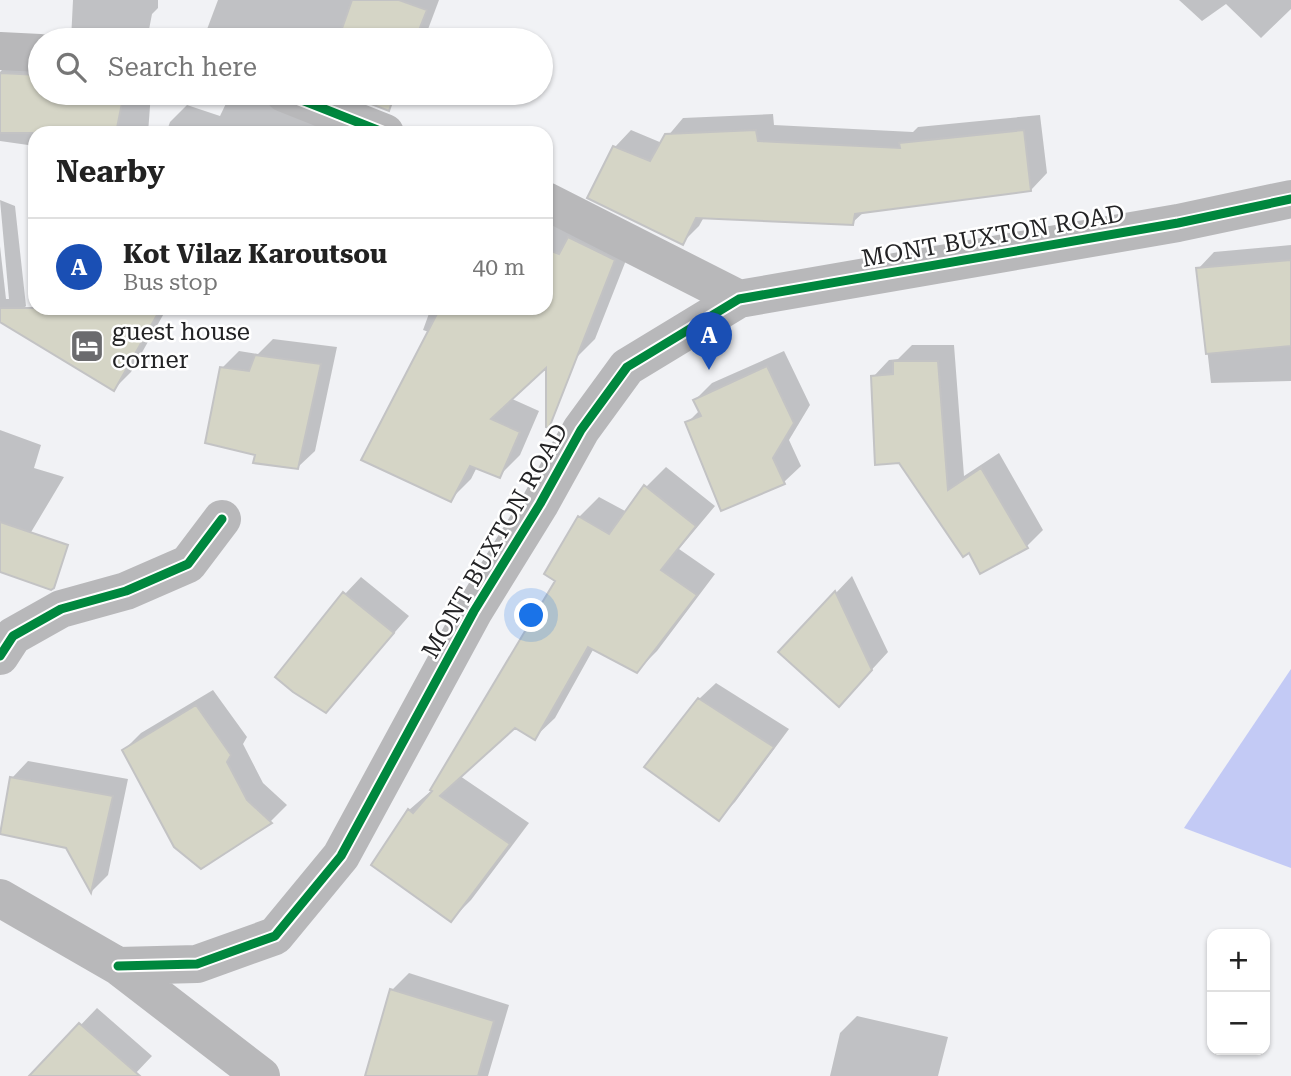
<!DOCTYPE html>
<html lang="en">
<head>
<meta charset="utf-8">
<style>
	body { margin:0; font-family:"Roboto Serif",serif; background:#f6f6f6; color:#222 }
	.controls { position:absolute; right:21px; bottom:21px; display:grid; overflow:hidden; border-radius:14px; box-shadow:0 2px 5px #0004 }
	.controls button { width:63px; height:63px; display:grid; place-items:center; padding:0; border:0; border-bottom:2px solid #e0e0e0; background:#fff; color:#222; font:35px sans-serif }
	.you { position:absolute; left:532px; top:616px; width:24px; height:24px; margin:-18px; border:5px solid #fff; border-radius:50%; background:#1a73e8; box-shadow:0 0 0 10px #1a73e833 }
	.badge { display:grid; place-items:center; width:46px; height:46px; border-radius:50%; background:#6b6b6e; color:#fff; font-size:23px; font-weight:700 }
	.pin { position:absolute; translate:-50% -58px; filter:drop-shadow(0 2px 4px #0008) }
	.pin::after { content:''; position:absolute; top:37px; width:24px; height:21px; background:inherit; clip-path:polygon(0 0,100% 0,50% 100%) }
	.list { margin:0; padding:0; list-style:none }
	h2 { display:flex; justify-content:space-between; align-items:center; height:91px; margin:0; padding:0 28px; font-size:30px }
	h2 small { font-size:23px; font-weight:400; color:#767676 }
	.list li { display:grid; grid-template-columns:46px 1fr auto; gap:21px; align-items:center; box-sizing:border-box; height:98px; padding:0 28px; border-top:2px solid #e0e0e0 }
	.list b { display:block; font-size:26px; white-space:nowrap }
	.list p { margin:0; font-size:23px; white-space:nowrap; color:#767676 }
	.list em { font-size:23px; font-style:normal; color:#767676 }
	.icon { flex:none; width:38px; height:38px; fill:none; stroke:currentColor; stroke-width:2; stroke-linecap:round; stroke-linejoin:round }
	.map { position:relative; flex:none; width:1291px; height:1076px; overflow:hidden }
	.search { position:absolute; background:#fff; box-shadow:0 2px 5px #0004; left:28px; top:28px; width:525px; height:77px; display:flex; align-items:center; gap:18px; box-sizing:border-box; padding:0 24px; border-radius:38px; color:#767676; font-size:26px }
	.panel { position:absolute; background:#fff; box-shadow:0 2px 5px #0004; left:28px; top:126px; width:525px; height:189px; border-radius:21px }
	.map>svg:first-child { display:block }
	.forest { fill:#c3caf5 }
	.shadow { fill:#0003 }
	.building { fill:#d5d5c6; stroke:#c3c3c4; stroke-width:2 }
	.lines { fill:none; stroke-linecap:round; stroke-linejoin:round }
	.minor { stroke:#b8b8ba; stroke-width:38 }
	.cycleway-casing { stroke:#fff; stroke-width:13 }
	.cycleway { stroke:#00873e; stroke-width:9 }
	.labels { text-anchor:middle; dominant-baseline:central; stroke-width:5; stroke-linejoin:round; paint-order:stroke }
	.street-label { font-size:24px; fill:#232325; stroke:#fff }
	.poi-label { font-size:24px; fill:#232325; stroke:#fff; text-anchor:start }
</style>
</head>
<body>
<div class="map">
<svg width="1291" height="1076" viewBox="0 0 1291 1076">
	<rect width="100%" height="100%" fill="#f1f2f5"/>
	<path class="forest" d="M 1291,669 L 1291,868 L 1184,828 Z"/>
	<path class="shadow" d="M 73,0 L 158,0 L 158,8 L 152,14 L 147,40 L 71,40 Z
		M 218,0 L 439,0 L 424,40 L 227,40 L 206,32 Z
		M 1179,0 L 1291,0 L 1291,9 L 1261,38 L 1226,4 L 1202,21 Z
		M 16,56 L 40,58 L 40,93 L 151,93 L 148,133 L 35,133 L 35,146 L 0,141 L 0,72 Z
		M 231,93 L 287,93 L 383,133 L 166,133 L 170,122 L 187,105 L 220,116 Z
		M 347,93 L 404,93 L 388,109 Z
		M 773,114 L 774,125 L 913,132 L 918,127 L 1040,115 L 1047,173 L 1031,190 L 865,211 L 852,223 L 704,217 L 699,226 L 682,243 L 615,147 L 631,130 L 662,143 L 683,118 Z
		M 0,200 L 15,206 L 26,306 L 10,322 L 0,318 L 0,246 L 6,299 L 9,299 Z
		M 546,221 L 634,240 L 595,339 L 574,360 L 556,356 L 510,398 L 539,411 L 520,455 L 499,476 L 477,467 L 471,479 L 450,500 L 429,332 L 423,330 L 431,308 L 546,308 Z
		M 1291,245 L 1291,381 L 1211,383 L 1198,269 L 1214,252 Z
		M 38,308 L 167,308 L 131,372 L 114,389 Z
		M 273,339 L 337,347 L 315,451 L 298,467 L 222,368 L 239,351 L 258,354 Z
		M 912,345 L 954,345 L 964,476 L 999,453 L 1043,530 L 1027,546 L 981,572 L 873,377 L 889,360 L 898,359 Z
		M 784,351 L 810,405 L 789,440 L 801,466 L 784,482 L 687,423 L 700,410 L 695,400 L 712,383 Z
		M 0,430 L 41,445 L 34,468 L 64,477 L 18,554 L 0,570 Z
		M 666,467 L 715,506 L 679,549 L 715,574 L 657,651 L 637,671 L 594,648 L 555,718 L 534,738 L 515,726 L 460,776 L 529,823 L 471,900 L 451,920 L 409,810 L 431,791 L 558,581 L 579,517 L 599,497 L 627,512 L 646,487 Z
		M 852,576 L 888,652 L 855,688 L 780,652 Z
		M 361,577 L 409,616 L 326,711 L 345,594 Z
		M 716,683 L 789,729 L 735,802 L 718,819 L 699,699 Z
		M 213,690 L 247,737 L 243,744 L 263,783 L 287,805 L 271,821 L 201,867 L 124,750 L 141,733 Z
		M 28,761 L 128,779 L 108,875 L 92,891 L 67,847 L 12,778 Z
		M 409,973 L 509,1005 L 488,1076 L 367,1076 L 392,990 Z
		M 97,1008 L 152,1056 L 133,1076 L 32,1076 Z
		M 857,1016 L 948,1037 L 938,1076 L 830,1076 L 840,1033 Z"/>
	<path class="building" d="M 352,0 L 399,0 L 427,10 L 415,40 L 338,40 Z
		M 0,73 L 40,75 L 40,93 L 124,93 L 116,133 L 0,133 Z
		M 343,93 L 395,93 L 389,111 Z
		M 756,130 L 758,141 L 900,148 L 899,143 L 1024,130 L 1031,191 L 855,214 L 853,225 L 696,218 L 683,245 L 587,198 L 613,146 L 650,161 L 665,134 Z
		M 568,237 L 615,260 L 549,428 L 546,427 L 546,368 L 491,419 L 520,432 L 500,478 L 470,466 L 451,502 L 361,460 L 440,308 L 546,308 L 546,249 L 559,254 Z
		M 1291,260 L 1291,346 L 1206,354 L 1196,268 Z
		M 0,308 L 161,308 L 114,391 L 0,322 Z
		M 255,355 L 321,364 L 298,469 L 253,463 L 255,455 L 205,443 L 220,367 L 249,371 Z
		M 893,361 L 938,361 L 948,490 L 981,468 L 1028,548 L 980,574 L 969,553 L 963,557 L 899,463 L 875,465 L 871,376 L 893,374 Z
		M 767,366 L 794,423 L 773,458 L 785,484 L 721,511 L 685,422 L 701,416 L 693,400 Z
		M 644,485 L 696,526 L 661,570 L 697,595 L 637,673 L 588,647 L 535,740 L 515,728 L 440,796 L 510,844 L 451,922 L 371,865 L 408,809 L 413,813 L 432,791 L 430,790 L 555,581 L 544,574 L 578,516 L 609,534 Z
		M 0,522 L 68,545 L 54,588 L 51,590 L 0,572 Z
		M 835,591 L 872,670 L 839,707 L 778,652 Z
		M 343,592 L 394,633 L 326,713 L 293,692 L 275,677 Z
		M 698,698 L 774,747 L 719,821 L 644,767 Z
		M 196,705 L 231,755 L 227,762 L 247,800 L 272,823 L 201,869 L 174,847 L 122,750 Z
		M 10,777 L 113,796 L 91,893 L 66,848 L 0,834 Z
		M 390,989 L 494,1021 L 478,1076 L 365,1076 Z
		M 79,1023 L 140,1076 L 29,1076 Z"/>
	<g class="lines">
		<path class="minor" d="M 0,51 L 40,53
			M 284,93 L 385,133
			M 546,201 L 739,299
			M 0,656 L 13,636 L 61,609 L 126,591 L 188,564 L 222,519
			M 0,898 L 118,966 L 261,1076
			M 118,966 L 197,964 L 275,936 L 341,856 L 474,611 L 540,504 L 581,430 L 627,367 L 739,299 L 1178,223 L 1291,199"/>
		<g class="cycleway-casing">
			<path id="cycleway" d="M 284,93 L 385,133
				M 0,656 L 13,636 L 61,609 L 126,591 L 188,564 L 222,519
				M 118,966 L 197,964 L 275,936 L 341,856 L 474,611 L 540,504 L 581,430 L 627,367 L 739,299 L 1178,223 L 1291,199"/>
		</g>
		<use href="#cycleway" class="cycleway"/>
	</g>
	<defs>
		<g id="hotel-square" transform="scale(1.75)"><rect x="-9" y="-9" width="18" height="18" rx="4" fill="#6b6b6e" stroke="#fff"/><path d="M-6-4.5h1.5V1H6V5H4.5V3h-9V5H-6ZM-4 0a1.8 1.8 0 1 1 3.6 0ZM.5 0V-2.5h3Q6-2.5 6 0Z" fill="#fff"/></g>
	</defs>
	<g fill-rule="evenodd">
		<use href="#hotel-square" x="87" y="346"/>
	</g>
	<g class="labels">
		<g class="street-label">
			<text transform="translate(993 236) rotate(-10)">MONT BUXTON ROAD</text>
			<text transform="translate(495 541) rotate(-60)">MONT BUXTON ROAD</text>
		</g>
		<g class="poi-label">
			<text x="112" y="332">guest house<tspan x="112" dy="28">corner</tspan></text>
		</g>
	</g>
</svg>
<div class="controls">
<button>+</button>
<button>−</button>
</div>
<div class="you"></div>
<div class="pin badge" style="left:709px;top:370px;background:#1a4fb4">A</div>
<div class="search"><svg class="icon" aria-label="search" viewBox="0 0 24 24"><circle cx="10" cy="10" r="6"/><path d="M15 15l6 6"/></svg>Search here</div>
<section class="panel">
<h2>Nearby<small></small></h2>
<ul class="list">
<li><span class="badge" style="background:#1a4fb4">A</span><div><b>Kot Vilaz Karoutsou</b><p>Bus stop</p></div><em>40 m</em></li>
</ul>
</section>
</div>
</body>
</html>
